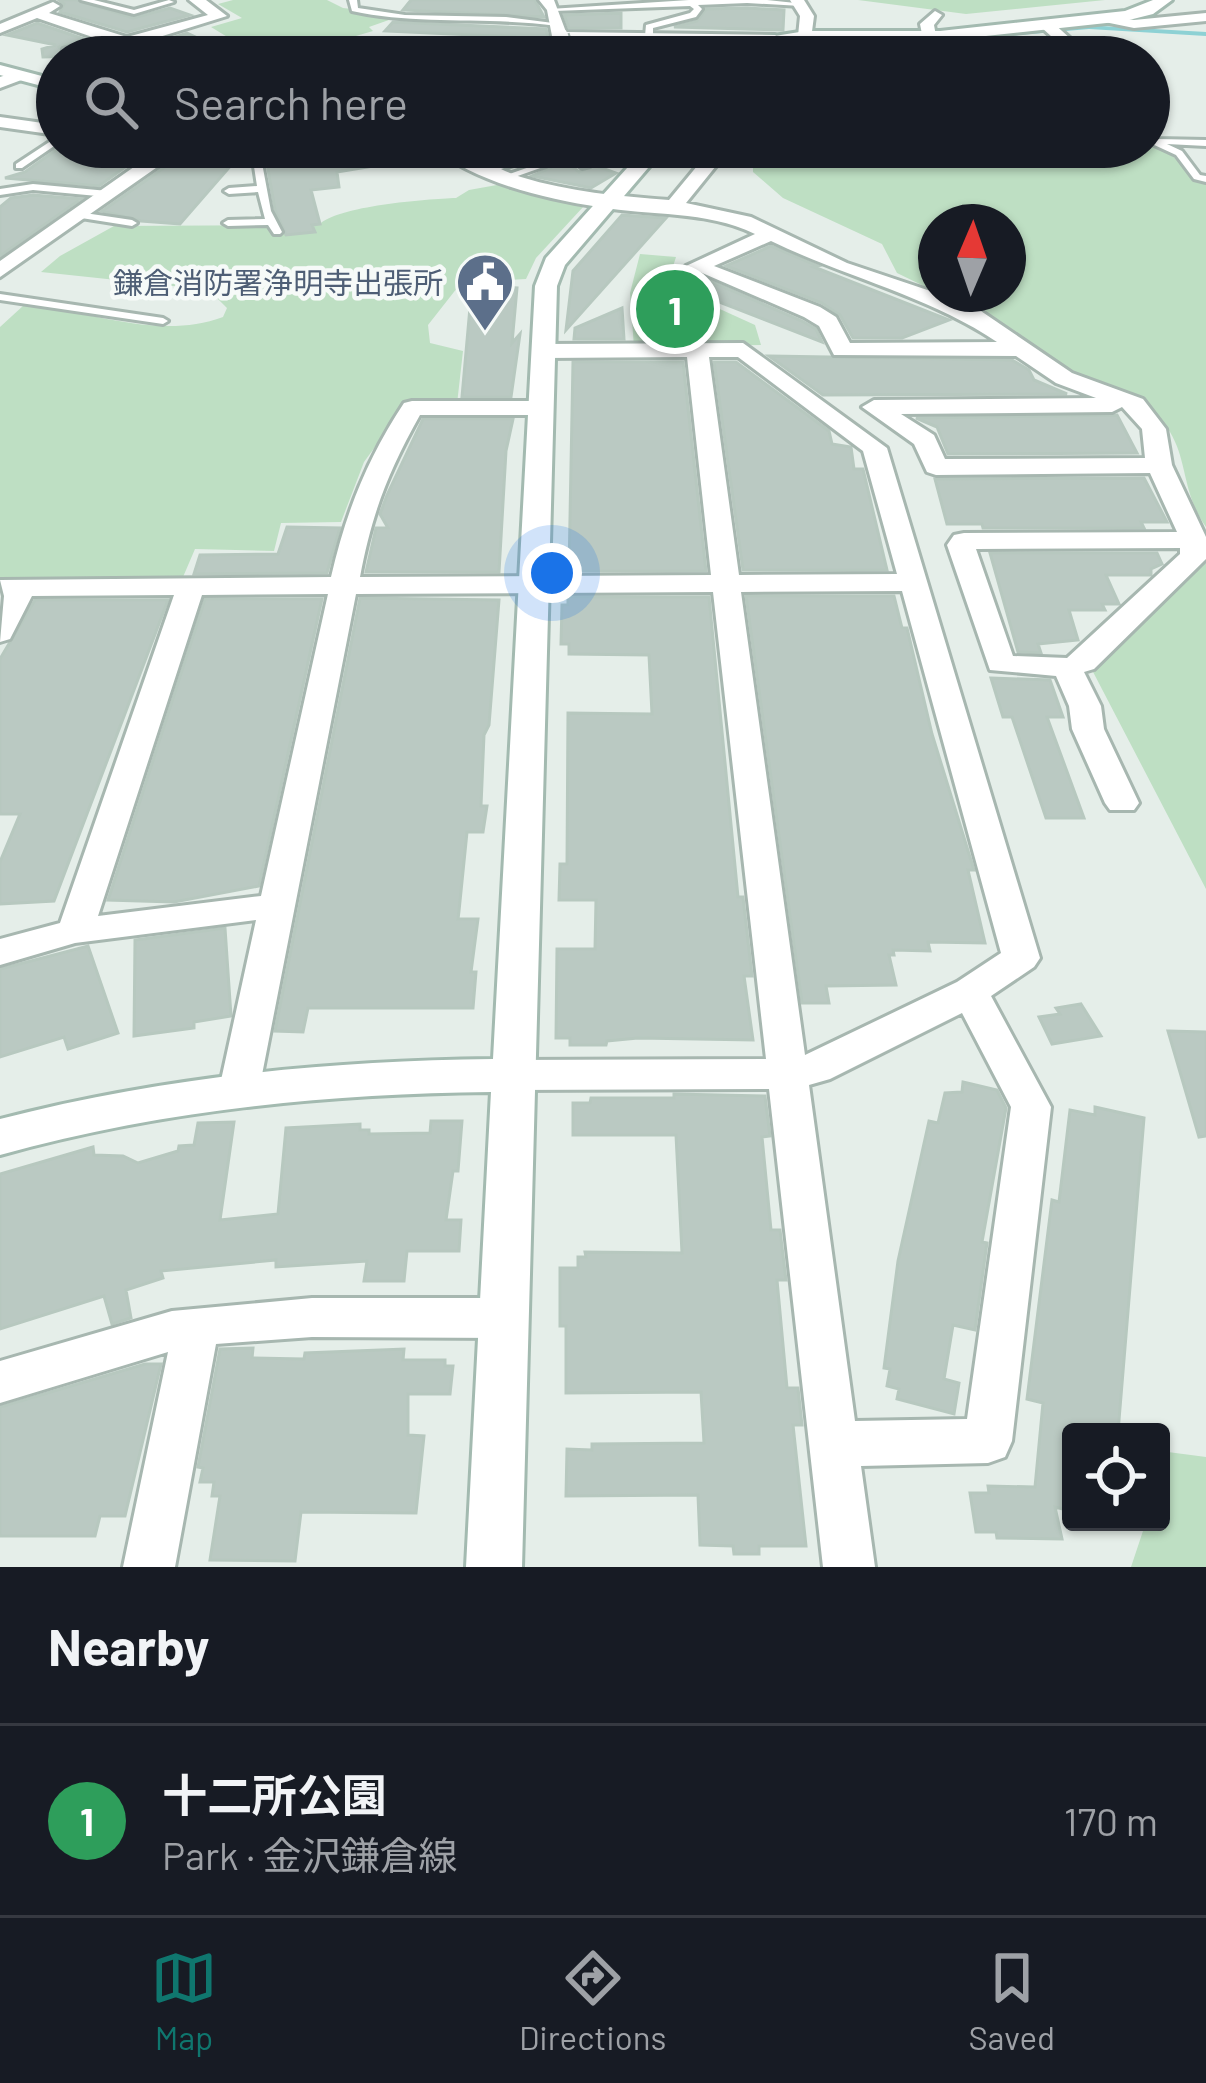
<!DOCTYPE html>
<html lang="en">
<head>
<meta charset="utf-8">
<style>
	body { margin:0; font-family:Barlow,"Noto Sans JP",sans-serif; background:#20242c; color:#f1f3f6 }
	.controls { position:absolute; right:36px; bottom:36px; display:grid; overflow:hidden; border-radius:12px; box-shadow:0 3px 9px #0004 }
	.controls button { width:108px; height:108px; display:grid; place-items:center; padding:0; border:0; border-bottom:3px solid #363941; background:#171b24; color:#f1f3f6; font:60px sans-serif }
	.compass { position:absolute; left:918px; top:204px; width:108px; height:108px; border-radius:50%; background:#171b24; box-shadow:0 3px 9px #0004; rotate:2deg }
	.you { position:absolute; left:552px; top:573px; width:42px; height:42px; margin:-30px; border:9px solid #fff; border-radius:50%; background:#1a73e8; box-shadow:0 0 0 18px #1a73e833 }
	.badge { display:grid; place-items:center; width:78px; height:78px; border-radius:50%; background:#0f766e; color:#fff; font-size:39px; font-weight:700 }
	.pin { position:absolute; translate:-50% -50%; border:6px solid #fff; box-shadow:0 3px 12px #0006 }
	.list { margin:0; padding:0; list-style:none }
	h2 { display:flex; justify-content:space-between; align-items:center; height:156px; margin:0; padding:0 48px; font-size:51px }
	h2 small { font-size:39px; font-weight:400; color:#9ea1a6 }
	.list li { display:grid; grid-template-columns:78px 1fr auto; gap:36px; align-items:center; box-sizing:border-box; height:192px; padding:0 48px; border-top:3px solid #363941 }
	.list b { display:block; font-size:45px; white-space:nowrap }
	.list p { margin:0; font-size:39px; white-space:nowrap; color:#9ea1a6 }
	.list em { font-size:39px; font-style:normal; color:#9ea1a6 }
	.icon { flex:none; width:66px; height:66px; fill:none; stroke:currentColor; stroke-width:2; stroke-linecap:round; stroke-linejoin:round }
	.map { position:relative; flex:none; width:1206px; height:1567px; overflow:hidden }
	.search { position:absolute; background:#171b24; box-shadow:0 3px 9px #0004; left:36px; right:36px; top:36px; height:132px; display:flex; align-items:center; gap:30px; box-sizing:border-box; padding:0 42px; border-radius:66px; color:#9ea1a6; font-size:45px }
	.sheet { height:348px; background:#171b24 }
	nav { display:flex; justify-content:space-around; align-items:center; box-sizing:border-box; height:168px; border-top:3px solid #363941; background:#171b24; font-size:33px; color:#9ea1a6 }
	nav a { display:grid; justify-items:center; gap:6px }
	nav .on { color:#0f766e }
	.map>svg:first-child { display:block }
	.green { fill:#bedfc3 }
	.water { fill:#8dd1d4 }
	.building { fill:#bac9c2; stroke:#b7c8bf; stroke-width:3 }
	.lines { fill:none; stroke-linecap:round; stroke-linejoin:round }
	.lane-casing { stroke:#a7b7b0; stroke-width:6 }
	.street-casing { stroke:#a7b7b0; stroke-width:6 }
	.secondary-casing { stroke:#a3bab0; stroke-width:6 }
	.lane { fill:#fff; fill-rule:evenodd }
	.street { fill:#fff; fill-rule:evenodd }
	.secondary { fill:#fff; fill-rule:evenodd }
	.street-bridge-casing { stroke:#a7b7b0; stroke-width:20; stroke-linecap:butt }
	.street-bridge { stroke:#fff; stroke-width:16 }
	.labels { text-anchor:middle; dominant-baseline:central; stroke-width:9; stroke-linejoin:round; paint-order:stroke }
	.far-service-label { font-size:30px; fill:#4e5e75; stroke:#f6faf8; text-anchor:end }
</style>
</head>
<body>
<div class="map">
<svg width="1206" height="1567" viewBox="0 0 1206 1567">
	<rect width="100%" height="100%" fill="#e5eee9"/>
	<path class="green" d="M 233,0 L 327,0 L 343,8 L 403,15 L 369,27 L 373,31 L 332,43 L 372,57 L 260,57 L 211,27 L 242,18 L 218,4 Z
		M 858,0 L 1105,0 L 966,14 Z
		M 1149,138 L 1206,182 L 1206,527 C 1182,493 1188,462 1170,432 C 1144,389 1117,394 1078,375 C 1031,350 992,315 942,294 L 1008,294 L 1008,222 L 936,222 L 936,292 L 897,273 L 882,244 L 783,198 L 753,172 L 753,157 L 737,147 L 1149,147 Z
		M 508,183 L 584,206 L 536,258 L 526,279 L 461,283 L 428,325 L 430,343 L 463,351 L 457,404 L 407,403 L 364,462 L 341,522 L 281,523 L 274,551 L 195,549 L 183,577 L 0,577 L 0,327 L 24,305 C 89,310 158,341 223,317 L 227,308 L 217,298 L 196,295 L 192,288 L 41,272 L 60,256 L 114,226 L 319,225 C 336,206 427,199 456,198 L 469,190 Z
		M 640,254 L 676,257 L 667,285 L 755,325 L 761,345 L 634,347 L 630,293 Z
		M 1206,563 L 1206,889 L 1091,668 Z
		M 1168,1452 L 1206,1457 L 1206,1567 L 1131,1567 L 1146,1522 L 1161,1522 L 1161,1475 Z"/>
	<path class="water" d="M 1084,25 L 1206,32 L 1206,36 L 1089,29 L 869,48 L 513,40 L 435,57 L 413,57 L 503,36 L 890,44 Z"/>
	<path class="building" d="M 59,0 L 77,0 L 133,18 L 170,8 L 190,15 L 127,32 L 60,12 L 64,4 Z
		M 411,0 L 535,0 L 544,17 L 403,10 Z
		M 747,8 L 784,10 L 783,30 L 674,27 L 697,21 L 706,9 Z
		M 621,13 L 621,28 L 569,28 L 564,15 Z
		M 393,22 L 546,29 L 551,49 L 559,57 L 473,57 L 472,49 L 516,37 L 385,31 Z
		M 37,23 L 84,39 L 59,47 L 65,55 L 106,46 L 130,55 L 43,57 L 42,49 L 56,45 L 7,35 Z
		M 187,33 L 238,57 L 198,57 L 156,43 Z
		M 60,147 L 134,147 L 118,157 L 142,155 L 99,186 L 5,178 L 25,172 Z
		M 264,147 L 352,147 L 371,161 L 381,154 L 374,147 L 403,147 L 404,161 L 337,172 L 339,187 L 311,190 L 320,224 L 312,225 L 315,232 L 286,235 L 275,210 Z
		M 246,148 L 180,224 L 141,221 L 102,211 L 165,167 Z
		M 558,155 L 579,172 L 594,165 L 616,173 L 591,188 L 532,176 L 550,168 L 542,160 Z
		M 33,195 L 81,199 L 0,256 L 0,207 L 11,198 Z
		M 622,215 L 666,218 L 566,330 L 573,271 Z
		M 771,246 L 818,266 L 814,267 L 949,320 L 902,338 L 853,338 L 840,315 L 822,303 L 726,266 Z
		M 701,277 L 802,321 L 816,329 L 822,342 L 678,286 Z
		M 472,285 L 517,288 L 512,343 L 520,334 L 511,397 L 462,397 Z
		M 622,308 L 624,339 L 574,339 L 575,328 Z
		M 769,356 L 1012,360 L 1029,370 L 1034,380 L 1067,394 L 823,395 Z
		M 573,362 L 683,362 L 706,571 L 569,571 Z
		M 714,362 L 736,362 L 829,431 L 832,444 L 851,447 L 854,469 L 863,469 L 887,570 L 743,570 Z
		M 1117,415 L 1137,453 L 948,454 L 937,427 L 916,418 Z
		M 423,419 L 513,419 L 506,451 L 499,572 L 366,572 L 376,528 L 388,528 L 380,514 L 387,495 Z
		M 1144,478 L 1167,522 L 1141,522 L 1144,528 L 983,528 L 982,524 L 947,524 L 935,479 Z
		M 287,527 L 340,528 L 327,573 L 194,574 L 200,555 L 278,554 Z
		M 990,553 L 1157,553 L 1162,564 L 1151,569 L 1151,575 L 1106,575 L 1119,604 L 1102,604 L 1105,610 L 1069,610 L 1078,640 L 1038,644 L 1041,653 L 1018,652 Z
		M 746,596 L 894,596 L 902,628 L 907,628 L 932,734 L 974,870 L 968,870 L 985,943 L 928,942 L 930,951 L 893,950 L 894,955 L 889,955 L 896,985 L 826,986 L 829,1003 L 802,1003 Z
		M 568,597 L 709,597 L 738,897 L 743,897 L 752,976 L 744,976 L 753,1040 L 638,1038 L 607,1041 L 606,1045 L 570,1045 L 570,1038 L 556,1038 L 557,949 L 595,949 L 596,900 L 559,900 L 560,864 L 567,864 L 568,713 L 652,714 L 649,655 L 569,654 L 569,644 L 561,644 L 562,605 L 568,605 Z
		M 360,598 L 499,600 L 489,725 L 484,735 L 481,806 L 487,806 L 483,832 L 467,832 L 459,911 L 458,919 L 478,919 L 471,972 L 476,972 L 473,1008 L 308,1008 L 303,1032 L 275,1031 Z
		M 205,599 L 322,599 L 259,886 L 174,902 L 108,900 Z
		M 35,600 L 168,600 L 54,901 L 0,904 L 0,862 L 20,814 L 0,814 L 0,659 Z
		M 991,678 L 1050,680 L 1063,717 L 1047,717 L 1084,818 L 1046,818 L 1012,717 L 1003,717 Z
		M 225,928 L 231,1016 L 194,1022 L 194,1028 L 134,1036 L 135,940 Z
		M 88,946 L 118,1033 L 68,1049 L 64,1037 L 0,1057 L 0,969 Z
		M 1081,1004 L 1101,1036 L 1052,1044 L 1039,1017 L 1060,1014 L 1056,1008 Z
		M 1168,1031 L 1206,1032 L 1206,1136 L 1199,1137 Z
		M 963,1082 L 997,1090 L 1006,1108 L 982,1242 L 987,1243 L 975,1330 L 953,1325 L 944,1379 L 959,1383 L 954,1414 L 897,1399 L 899,1389 L 887,1386 L 890,1369 L 884,1368 L 898,1261 L 929,1121 L 938,1123 L 945,1093 L 962,1092 Z
		M 674,1094 L 765,1096 L 770,1136 L 762,1137 L 771,1230 L 780,1230 L 786,1280 L 777,1280 L 787,1388 L 798,1388 L 802,1425 L 793,1425 L 806,1546 L 759,1546 L 759,1554 L 734,1554 L 733,1546 L 700,1545 L 698,1495 L 566,1496 L 567,1449 L 592,1450 L 592,1444 L 704,1443 L 701,1392 L 566,1393 L 566,1326 L 560,1326 L 560,1268 L 578,1268 L 578,1257 L 586,1257 L 585,1252 L 682,1253 L 676,1135 L 573,1135 L 573,1103 L 590,1103 L 591,1098 L 674,1098 Z
		M 1095,1107 L 1144,1118 L 1118,1432 L 1071,1423 L 1071,1511 L 1055,1507 L 1062,1539 L 997,1538 L 996,1532 L 976,1532 L 970,1493 L 989,1493 L 988,1486 L 1035,1487 L 1043,1403 L 1027,1399 L 1052,1200 L 1059,1202 L 1070,1110 L 1095,1115 Z
		M 431,1121 L 462,1121 L 458,1171 L 453,1171 L 446,1220 L 461,1220 L 459,1251 L 407,1251 L 404,1281 L 364,1281 L 367,1261 L 276,1267 L 276,1260 L 161,1271 L 163,1278 L 126,1290 L 131,1318 L 112,1324 L 104,1296 L 0,1329 L 0,1174 L 93,1147 L 94,1155 L 123,1156 L 138,1163 L 178,1151 L 179,1146 L 194,1145 L 198,1123 L 234,1122 L 220,1220 L 278,1214 L 286,1128 L 360,1124 L 360,1130 L 369,1130 L 369,1134 L 430,1133 Z
		M 253,1348 L 252,1358 L 304,1359 L 305,1353 L 404,1349 L 403,1360 L 445,1360 L 445,1366 L 453,1366 L 450,1394 L 408,1394 L 408,1435 L 424,1436 L 416,1513 L 301,1512 L 295,1561 L 210,1560 L 220,1496 L 212,1496 L 214,1482 L 200,1482 L 203,1468 L 198,1467 L 220,1349 Z
		M 145,1364 L 161,1364 L 125,1516 L 100,1516 L 95,1536 L 0,1536 L 0,1407 Z"/>
	<g class="lines">
		<g class="lane-casing">
			<path id="lane" d="M 81,0 L 94,0 L 134,10 L 169,0 L 174,2 L 134,14 Z
				M 349,0 L 357,0 L 358,8 L 405,15 L 506,17 L 561,24 L 557,26 C 489,16 420,26 352,11 Z
				M 689,0 L 767,0 L 805,4 L 801,6 L 747,3 L 698,5 L 702,9 L 696,17 L 653,28 L 653,36 L 649,38 L 645,36 L 646,25 L 690,13 L 694,9 L 690,6 L 554,11 L 550,9 Z
				M 940,34 L 956,43 L 956,47 L 901,51 L 901,57 L 895,57 L 893,51 L 736,50 L 732,48 L 736,46 L 897,47 L 945,43 L 936,36 Z
				M 115,35 L 118,39 L 67,51 L 63,49 Z
				M 1149,127 L 1153,130 L 1157,139 L 1206,140 L 1206,146 L 1167,144 L 1182,151 L 1200,175 L 1206,176 L 1206,182 L 1194,179 L 1176,155 L 1150,143 Z
				M 57,137 L 57,144 L 22,168 L 16,168 L 16,164 Z
				M 251,147 L 259,147 L 271,211 L 282,232 L 280,234 L 274,234 L 268,225 L 228,226 L 223,223 L 228,220 L 265,219 L 258,192 L 229,194 L 224,191 L 229,188 L 257,186 Z
				M 356,147 L 366,147 L 377,155 L 370,157 Z
				M 551,147 L 565,147 L 590,166 L 582,168 L 559,150 L 492,172 L 484,170 Z
				M 538,164 L 546,166 L 509,179 L 501,177 Z
				M 33,184 L 108,191 L 113,194 L 108,197 L 33,190 L 0,195 L 0,189 Z
				M 78,212 L 132,220 L 137,223 L 132,226 L 75,217 L 75,213 Z
				M 0,294 L 163,318 L 168,321 L 163,324 L 0,300 Z"/>
		</g>
		<g class="street-casing">
			<path id="street" d="M 189,0 L 206,0 L 227,16 L 140,43 L 194,57 L 134,57 L 139,53 L 37,18 L 0,33 L 0,24 L 53,2 L 60,6 L 49,13 L 127,37 L 208,15 Z
				M 539,0 L 554,0 L 566,32 L 775,35 L 783,40 L 775,45 L 560,41 L 552,36 L 547,10 Z
				M 790,0 L 804,0 L 814,16 L 811,39 L 798,36 L 800,16 Z
				M 935,11 L 942,15 L 934,25 L 936,36 L 923,39 L 920,24 Z
				M 1206,13 L 1206,21 L 1134,28 L 1090,19 L 1097,15 L 1134,20 Z
				M 1041,21 L 1051,21 L 1083,50 L 1083,56 L 1073,56 L 1041,27 Z
				M 18,71 L 24,73 L 24,79 L 0,88 L 0,77 Z
				M 0,117 L 57,125 L 57,135 L 0,127 Z
				M 194,147 L 233,147 L 163,163 L 0,277 L 0,261 L 151,155 Z
				M 433,147 C 467,147 490,167 521,177 C 570,192 618,196 669,200 L 712,148 L 724,148 L 724,156 L 686,203 L 751,217 L 847,263 L 972,305 L 1072,373 L 1143,399 L 1166,429 L 1172,465 L 1206,537 L 1206,559 L 1094,669 L 1084,672 L 1101,706 L 1104,729 L 1139,803 L 1134,810 L 1110,810 L 1105,803 L 1072,729 L 1069,706 L 1056,676 L 990,670 L 947,545 L 954,535 L 964,533 L 1177,532 L 1150,473 L 936,475 L 927,472 L 914,444 L 862,407 L 874,400 L 1096,398 L 1056,383 L 1016,356 L 834,355 L 819,326 L 804,317 L 686,266 L 755,234 C 705,210 651,216 599,207 C 546,199 474,182 433,147 ZM 771,241 C 845,277 929,296 997,342 L 850,343 L 836,317 L 820,307 L 714,266 ZM 1122,407 L 1142,429 L 1145,458 L 945,459 L 934,435 L 901,414 L 1112,412 ZM 1180,548 L 1180,554 L 1067,658 L 1013,656 L 976,549 Z
				M 743,343 L 887,448 L 1040,958 L 1034,967 L 991,996 L 1051,1107 L 1012,1441 L 1005,1457 L 988,1463 L 861,1466 L 875,1567 L 823,1567 L 769,1089 L 513,1090 L 499,1086 L 493,1075 L 499,1064 L 513,1060 L 766,1059 L 713,592 L 356,594 L 260,1085 L 254,1096 L 240,1100 L 226,1096 L 220,1085 L 256,920 L 75,943 L 0,965 L 0,939 L 60,923 L 174,595 L 32,596 L 10,639 L 0,642 L 4,596 L 0,580 L 331,577 C 346,512 367,459 404,403 L 412,401 L 541,401 L 553,408 L 541,415 L 420,415 C 388,472 372,513 360,577 L 711,575 L 687,357 L 544,358 L 533,351 L 544,344 ZM 709,357 L 738,357 L 863,451 L 897,574 L 739,575 ZM 902,591 L 1001,953 L 957,982 L 805,1055 L 741,592 ZM 328,594 L 261,896 L 98,916 L 202,595 ZM 962,1013 L 1011,1107 L 967,1419 L 855,1421 L 809,1085 L 830,1079 Z
				M 312,1298 L 505,1298 L 521,1304 L 528,1318 L 521,1332 L 505,1338 L 312,1337 L 216,1344 L 175,1567 L 123,1567 L 168,1352 L 0,1403 L 0,1361 L 172,1311 Z"/>
		</g>
		<g class="secondary-casing">
			<path id="secondary" d="M 1153,0 L 1172,0 L 1153,14 L 1125,21 L 940,41 L 806,41 L 704,57 L 563,57 L 571,52 L 691,49 L 806,31 L 940,31 L 1125,11 Z
				M 0,65 L 57,80 L 57,90 L 0,75 Z
				M 646,147 L 666,147 L 565,265 L 557,286 L 522,1567 L 466,1567 L 491,1092 C 324,1094 162,1110 0,1155 L 0,1119 C 163,1077 325,1061 493,1059 L 535,286 L 546,258 Z"/>
		</g>
		<use href="#lane" class="lane"/>
		<use href="#street" class="street"/>
		<use href="#secondary" class="secondary"/>
		<g class="street-bridge-casing">
			<path id="street-bridge" d="M 560,36 L 563,45"/>
		</g>
		<use href="#street-bridge" class="street-bridge"/>
	</g>
	<defs>
		<g id="civic-pin" transform="scale(3)"><path d="M0 17L-7.5 6A9.5 9.5 0 1 1 7.5 6Z" fill="#5c6f8a" stroke="#f6faf8"/><path d="M-.6-6.5H3V-4.5H.6V-3L4-1V1h2V6H-6V1h2V-1L-.6-3ZM-1.2 2.5V6h2.4V2.5Z" fill="#fff"/></g>
	</defs>
	<g fill-rule="evenodd">
		<use href="#civic-pin" x="485" y="282"/>
	</g>
	<g class="labels">
		<g class="far-service-label">
			<text x="443" y="282">鎌倉消防署浄明寺出張所</text>
		</g>
	</g>
</svg>
<div class="controls">
<button><svg class="icon" aria-label="locate" viewBox="0 0 24 24"><circle cx="12" cy="12" r="6"/><path d="M12 2v4M12 18v4M2 12h4M18 12h4"/></svg></button>
</div>
<svg class="compass" viewBox="-18 -18 36 36"><path d="M0-13l5 13h-10z" fill="#e53935"/><path d="M0 13l5-13h-10z" fill="#9ea1a6"/></svg>
<div class="you"></div>
<div class="pin badge" style="left:675px;top:309px;background:#2e9e5b">1</div>
<div class="search"><svg class="icon" aria-label="search" viewBox="0 0 24 24"><circle cx="10" cy="10" r="6"/><path d="M15 15l6 6"/></svg>Search here</div>
</div>
<section class="sheet">
<h2>Nearby<small></small></h2>
<ul class="list">
<li><span class="badge" style="background:#2e9e5b">1</span><div><b>十二所公園</b><p>Park · 金沢鎌倉線</p></div><em>170 m</em></li>
</ul>
</section>
<nav>
<a class="on"><svg class="icon" aria-label="map" viewBox="0 0 24 24"><path d="M3 6l6-2 6 2 6-2v14l-6 2-6-2-6 2zM9 4v14M15 6v14"/></svg>Map</a>
<a><svg class="icon" aria-label="directions" viewBox="0 0 24 24"><path d="M12 3l9 9-9 9-9-9zM9 14v-3h6M13 9l2 2-2 2"/></svg>Directions</a>
<a><svg class="icon" aria-label="saved" viewBox="0 0 24 24"><path d="M7 4h10v16l-5-4-5 4z"/></svg>Saved</a>
</nav>
</body>
</html>
